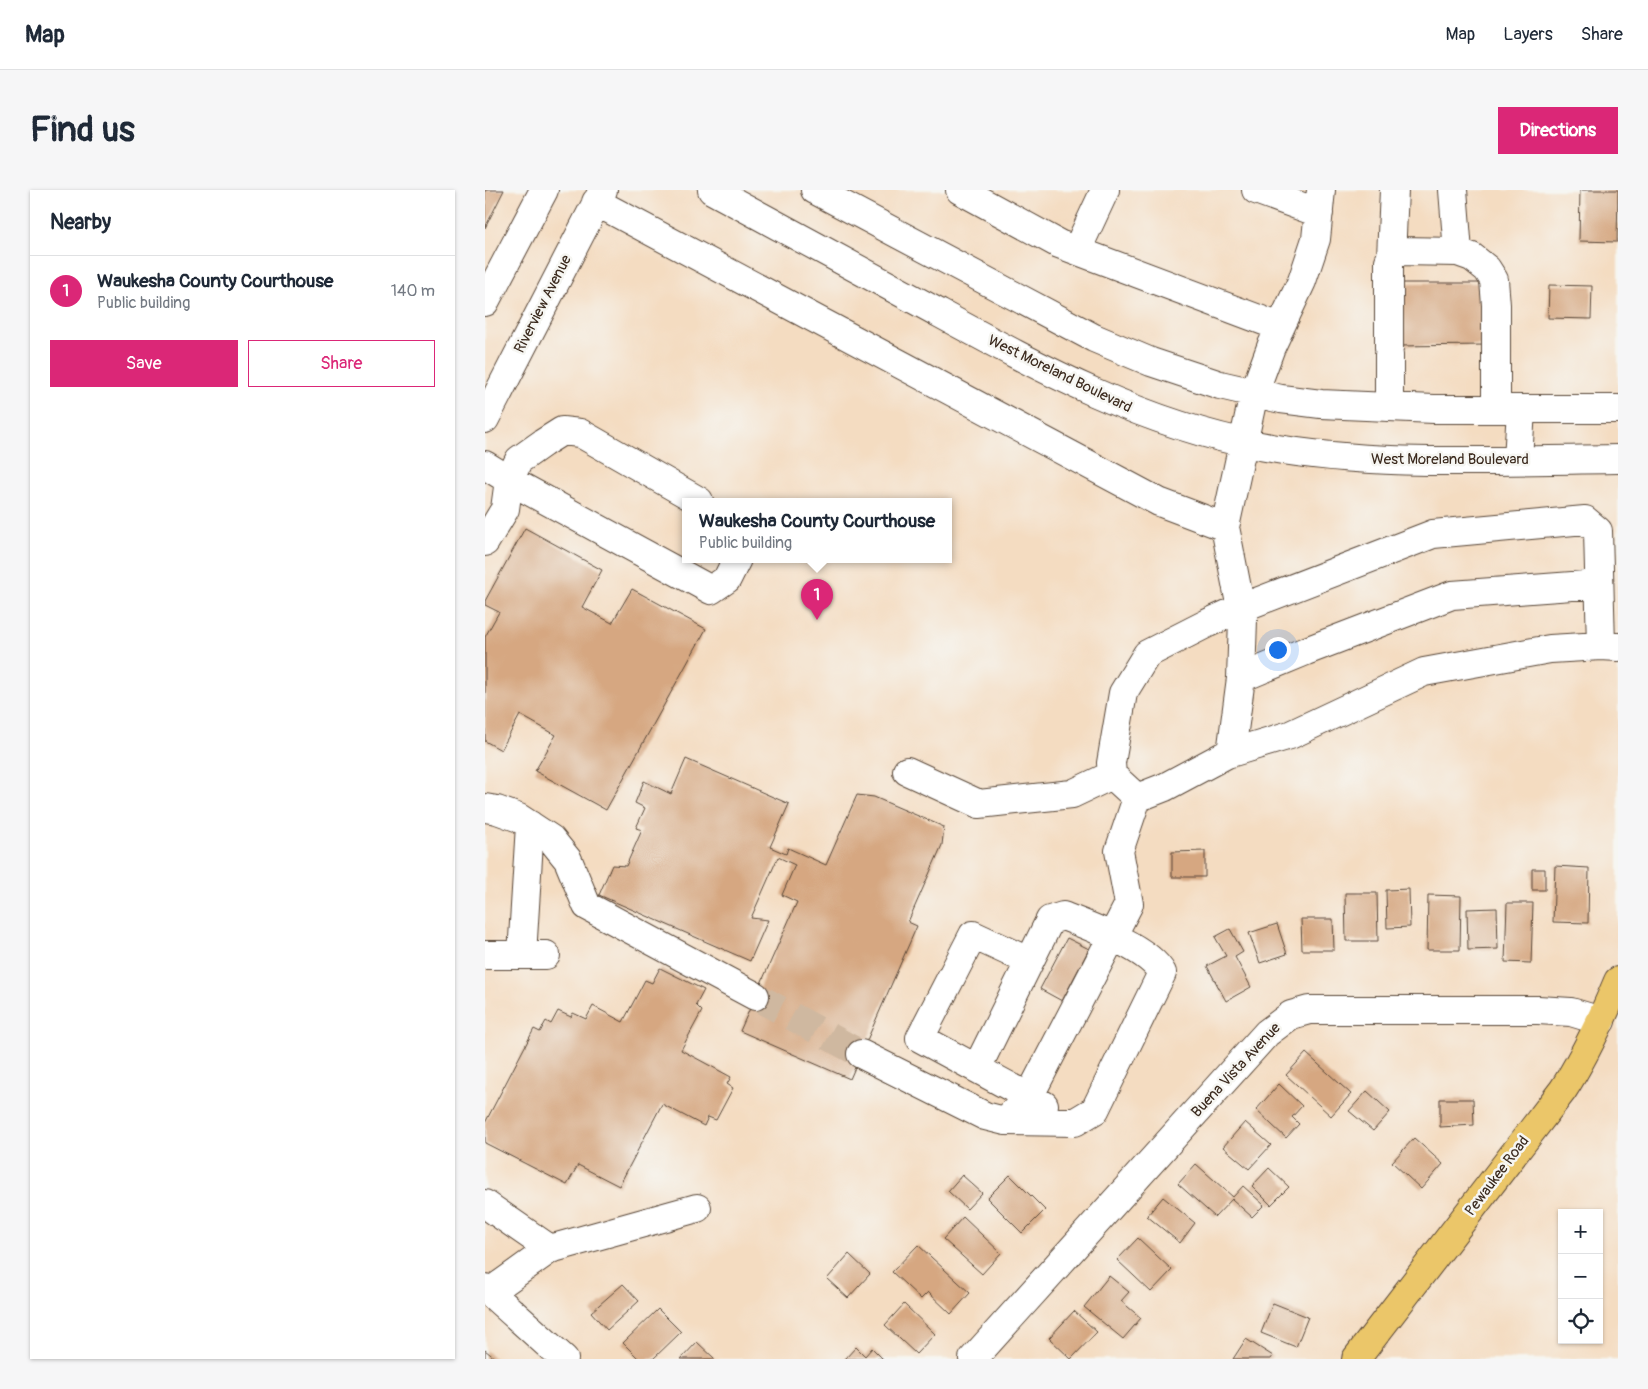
<!DOCTYPE html>
<html lang="en">
<head>
<meta charset="utf-8">
<style>
	body { margin:0; font-family:Pangolin,sans-serif; background:#f6f6f7; color:#1f2937 }
	.controls { position:absolute; right:15px; bottom:15px; display:grid; overflow:hidden; border-radius:0px; box-shadow:0 1px 4px #0004 }
	.controls button { width:45px; height:45px; display:grid; place-items:center; padding:0; border:0; border-bottom:1px solid #e0e1e3; background:#fff; color:#1f2937; font:25px sans-serif }
	.you { position:absolute; left:792px; top:459px; width:18px; height:18px; margin:-12px; border:4px solid #fff; border-radius:50%; background:#1a73e8; box-shadow:0 0 0 8px #1a73e833 }
	.badge { display:grid; place-items:center; width:32px; height:32px; border-radius:50%; background:#db2777; color:#fff; font-size:16px; font-weight:700 }
	.pin { position:absolute; translate:-50% -41px; filter:drop-shadow(0 1px 2px #0008) }
	.pin::after { content:''; position:absolute; top:26px; width:18px; height:15px; background:inherit; clip-path:polygon(0 0,100% 0,50% 100%) }
	.popup { position:absolute; left:197px; top:308px; width:270px; height:65px; box-sizing:border-box; display:grid; place-content:center; border-radius:0px; background:#fff; filter:drop-shadow(0 1px 4px #0005); font-size:16px; white-space:nowrap; color:#747a83 }
	.popup b { font-size:19px; color:#1f2937 }
	.popup::after { content:''; position:absolute; left:50%; top:100%; margin-left:-10px; border:10px solid transparent; border-top-color:#fff }
	.list { margin:0; padding:0; list-style:none }
	h2 { display:flex; justify-content:space-between; align-items:center; height:65px; margin:0; padding:0 20px; font-size:21px }
	h2 small { font-size:16px; font-weight:400; color:#747a83 }
	.list li { display:grid; grid-template-columns:32px 1fr auto; gap:15px; align-items:center; box-sizing:border-box; height:70px; padding:0 20px; border-top:1px solid #e0e1e3 }
	.list b { display:block; font-size:19px; white-space:nowrap }
	.list p { margin:0; font-size:16px; white-space:nowrap; color:#747a83 }
	.list em { font-size:16px; font-style:normal; color:#747a83 }
	.actions { display:flex; gap:10px; padding:15px 20px }
	.actions a { flex:1; padding:11px 0; border:1px solid #db2777; border-radius:0px; text-align:center; font-size:18px; color:#db2777 }
	.actions .main { background:#db2777; color:#fff }
	.icon { flex:none; width:28px; height:28px; fill:none; stroke:currentColor; stroke-width:2; stroke-linecap:round; stroke-linejoin:round }
	.map { position:relative; flex:none; width:1133px; height:1169px; overflow:hidden; border-radius:0px }
	header { display:flex; align-items:center; gap:30px; box-sizing:border-box; height:70px; padding:0 25px; background:#fff; border-bottom:1px solid #e0e1e3 }
	header strong { font-size:24px }
	nav { display:flex; gap:28px; margin-inline-start:auto; font-size:18px }
	.intro { display:flex; align-items:center; justify-content:space-between; box-sizing:border-box; height:120px; padding:0 30px }
	h1 { margin:0; font-size:35px }
	.button { padding:12px 22px; border-radius:0px; background:#db2777; color:#fff; font-size:18px; font-weight:700 }
	main { display:flex; gap:30px; padding:0 30px }
	aside { flex:1; background:#fff; border-radius:0px; box-shadow:0 1px 4px #0004 }
	.map>svg:first-child { display:block }
	.building { fill:#d6a781 }
	.lines { fill:none; stroke-linecap:round; stroke-linejoin:round }
	.minor-tunnel { stroke:#cfb8a0; stroke-width:28; stroke-dasharray:28 14; stroke-linecap:butt }
	.minor-casing { stroke:#574536; stroke-width:30 }
	.major-casing { stroke:#574536; stroke-width:30 }
	.minor { stroke:#fff; stroke-width:28 }
	.major { stroke:#ebc669; stroke-width:28 }
	.labels { text-anchor:middle; dominant-baseline:central; stroke-width:5; stroke-linejoin:round; paint-order:stroke }
	.street-label { font-size:15px; fill:#3b2a1e; stroke:#f6f6f2 }
</style>
</head>
<body>
<header>
<strong>Map</strong>
<nav><a>Map</a><a>Layers</a><a>Share</a></nav>
</header>
<div class="intro"><h1>Find us</h1><a class="button">Directions</a></div>
<main>
<aside>
<h2>Nearby<small></small></h2>
<ul class="list">
<li><span class="badge">1</span><div><b>Waukesha County Courthouse</b><p>Public building</p></div><em>140 m</em></li>
</ul>
<div class="actions"><a class="main">Save</a><a>Share</a></div>
</aside>
<div class="map">
<svg width="1133" height="1169" viewBox="0 0 1133 1169">
	<rect width="100%" height="100%" fill="#f6f6f2"/>
	<filter id="ink" filterUnits="userSpaceOnUse"><feTurbulence type="fractalNoise" baseFrequency=".02" numOctaves="2"/><feDisplacementMap in="SourceGraphic" scale="10" xChannelSelector="R" yChannelSelector="G"/><feConvolveMatrix kernelMatrix="1 2 1 2 8 2 1 2 1" color-interpolation-filters="sRGB"/></filter>
	<filter id="wash" filterUnits="userSpaceOnUse"><feTurbulence type="fractalNoise" baseFrequency=".0096" numOctaves="4" result="noise"/><feDisplacementMap in="SourceGraphic" scale="20" xChannelSelector="R" yChannelSelector="G"/><feGaussianBlur stdDeviation="1.12" result="paint"/><feColorMatrix in="noise" values="0 0 0 0 0 0 0 0 0 0 0 0 0 0 0 0 0 1.4 0 .05"/><feComposite in="paint" operator="in"/></filter>
	<g filter="url(#wash)">
		<rect width="100%" height="100%" fill="#f4dcc1"/>
		<g id="blocks">
			<path class="building" d="M 0,0 L 19,0 L 0,38 Z
				M 1095,0 L 1133,0 L 1132,52 L 1094,51 Z
				M 911,93 L 1000,93 L 1001,155 L 911,156 Z
				M 1064,95 L 1107,96 L 1106,129 L 1063,128 Z
				M 40,338 L 117,380 L 97,417 L 127,433 L 147,399 L 221,439 L 121,620 L 50,581 L 71,545 L 35,525 L 16,560 L 0,551 L 0,447 L 14,422 L 0,415 L 0,411 Z
				M 201,569 L 304,614 L 285,657 L 301,664 L 303,658 L 341,675 L 372,605 L 389,607 L 459,637 L 457,655 L 423,732 L 432,736 L 365,889 L 255,841 L 312,712 L 297,705 L 310,675 L 293,667 L 266,728 L 283,730 L 265,771 L 114,705 L 127,675 L 141,676 L 157,640 L 151,638 L 160,618 L 150,613 L 159,591 L 186,604 Z
				M 720,661 L 720,687 L 687,687 L 687,662 Z
				M 1070,676 L 1104,678 L 1103,733 L 1068,732 Z
				M 1047,679 L 1060,679 L 1060,700 L 1047,700 Z
				M 924,699 L 925,737 L 902,738 L 901,700 Z
				M 860,703 L 892,703 L 893,751 L 861,751 Z
				M 943,705 L 976,706 L 975,760 L 942,760 Z
				M 1022,713 L 1048,713 L 1046,773 L 1020,772 Z
				M 1012,718 L 1013,759 L 983,760 L 982,719 Z
				M 816,729 L 848,729 L 849,760 L 817,760 Z
				M 792,734 L 802,764 L 775,773 L 764,743 Z
				M 745,739 L 758,762 L 750,767 L 766,797 L 741,811 L 722,776 L 741,766 L 730,747 Z
				M 582,748 L 604,759 L 577,811 L 555,799 Z
				M 175,778 L 219,800 L 211,815 L 217,821 L 196,860 L 246,887 L 242,894 L 248,898 L 231,930 L 223,927 L 219,936 L 177,914 L 134,996 L 93,975 L 82,995 L 0,953 L 0,933 L 49,839 L 55,842 L 61,831 L 66,834 L 73,821 L 86,827 L 88,823 L 101,829 L 108,816 L 138,832 L 160,790 L 167,793 Z
				M 821,863 L 866,904 L 846,926 L 801,885 Z
				M 794,894 L 817,916 L 807,927 L 814,934 L 801,948 L 771,920 Z
				M 882,901 L 905,922 L 888,941 L 864,921 Z
				M 955,909 L 988,909 L 989,935 L 955,937 Z
				M 760,932 L 786,955 L 764,979 L 738,957 Z
				M 929,948 L 958,974 L 936,999 L 907,972 Z
				M 711,974 L 748,1007 L 758,996 L 779,1015 L 767,1027 L 747,1009 L 730,1027 L 693,994 Z
				M 784,978 L 804,997 L 786,1015 L 767,996 Z
				M 477,985 L 497,1003 L 482,1019 L 463,1001 Z
				M 525,985 L 560,1020 L 537,1043 L 502,1008 Z
				M 678,1007 L 710,1033 L 695,1053 L 662,1026 Z
				M 478,1027 L 516,1063 L 497,1084 L 458,1049 Z
				M 653,1048 L 687,1080 L 666,1102 L 632,1070 Z
				M 433,1055 L 485,1103 L 466,1124 L 443,1102 L 436,1109 L 407,1082 Z
				M 364,1064 L 385,1084 L 363,1108 L 342,1089 Z
				M 624,1086 L 644,1102 L 636,1111 L 656,1128 L 638,1149 L 599,1117 Z
				M 138,1094 L 154,1111 L 122,1140 L 106,1122 Z
				M 788,1113 L 823,1127 L 811,1157 L 776,1143 Z
				M 419,1114 L 450,1144 L 431,1164 L 400,1135 Z
				M 173,1119 L 196,1142 L 168,1169 L 154,1169 L 138,1153 Z
				M 589,1121 L 612,1142 L 586,1169 L 564,1148 Z
				M 761,1149 L 788,1166 L 786,1169 L 748,1169 Z
				M 212,1152 L 230,1169 L 196,1169 Z
				M 371,1157 L 380,1166 L 387,1158 L 398,1169 L 360,1169 Z
				M 0,1160 L 11,1169 L 0,1169 Z"/>
		</g>
	</g>
	<g filter="url(#ink)">
		<use href="#blocks" fill-opacity="0" stroke="#574536" stroke-width="1"/>
		<g class="lines">
			<path class="minor-tunnel" d="M 270,806 L 376,864"/>
			<g class="minor-casing">
				<path id="minor" d="M 227,0 C 303,41 378,82 454,123 C 557,179 658,234 775,256 C 892,278 1014,270 1133,269
					M 330,0 L 609,148 L 666,172 L 735,195 L 796,209 L 836,214 L 949,219 L 1133,219
					M 475,0 L 574,54 L 795,137
					M 771,0 L 834,23
					M 968,0 L 973,62
					M 111,12 L 674,312 L 740,337
					M 592,60 L 620,0
					M 906,67 L 909,0
					M 0,112 L 59,0
					M 904,158 L 904,71 L 906,67 L 916,61 L 973,62 L 987,67 L 1002,79 L 1009,90 L 1011,115 L 1011,219
					M 904,165 L 904,217
					M 0,229 L 118,0
					M 1033,270 L 1036,219
					M 0,275 L 24,290 L 226,400 L 242,389 L 252,369
					M 0,352 L 20,319 L 24,290 L 34,270 L 58,253 L 77,241 L 95,243 L 214,311
					M 756,488 L 821,461 L 967,405 L 1114,394
					M 746,563 L 756,488 L 758,429 L 740,337 L 769,203 L 786,157 L 817,91 L 831,49 L 836,0
					M 422,581 L 494,614 L 587,604 L 627,585
					M 652,608 L 627,585 L 626,573 L 638,503 L 662,464 L 723,433 L 756,418 L 948,344 L 1100,330 L 1113,341 L 1116,456
					M 0,618 L 12,620 L 34,628 L 66,649 L 83,670 L 102,716 L 270,806
					M 0,765 L 61,765
					M 37,765 L 45,635
					M 544,771 L 488,745 L 435,848 L 559,915
					M 376,864 L 500,926 L 520,931 L 590,932 L 610,920 L 677,783 C 664,758 604,736 578,726 L 565,730 L 492,878
					M 520,931 L 544,907 L 644,714 L 634,661 L 652,608 L 680,597 L 742,564 L 805,545 L 939,482 L 1065,459 L 1116,456 L 1133,457
					M 0,1014 L 65,1059
					M 0,1098 L 79,1169
					M 5,1102 L 65,1059 L 212,1018
					M 488,1169 L 782,843 L 806,825 L 824,820 L 1053,820 L 1086,822 L 1116,831"/>
			</g>
			<g class="major-casing">
				<path id="major" d="M 871,1169 L 1078,900 C 1100,866 1117,829 1133,791"/>
			</g>
			<use href="#minor" class="minor"/>
			<use href="#major" class="major"/>
		</g>
	</g>
	<g class="labels">
		<g class="street-label">
			<text transform="translate(58 114) rotate(-63)">Riverview Avenue</text>
			<text transform="translate(575 184) rotate(26)">West Moreland Boulevard</text>
			<text x="965" y="269">West Moreland Boulevard</text>
			<text transform="translate(751 880) rotate(-47)">Buena Vista Avenue</text>
			<text transform="translate(1012 986) rotate(-53)">Pewaukee Road</text>
		</g>
	</g>
</svg>
<div class="controls">
<button>+</button>
<button>−</button>
<button><svg class="icon" aria-label="locate" viewBox="0 0 24 24"><circle cx="12" cy="12" r="6"/><path d="M12 2v4M12 18v4M2 12h4M18 12h4"/></svg></button>
</div>
<div class="you"></div>
<div class="pin badge" style="left:332px;top:430px">1</div>
<div class="popup"><b>Waukesha County Courthouse</b>Public building</div>
</div>
</main>
</body>
</html>
